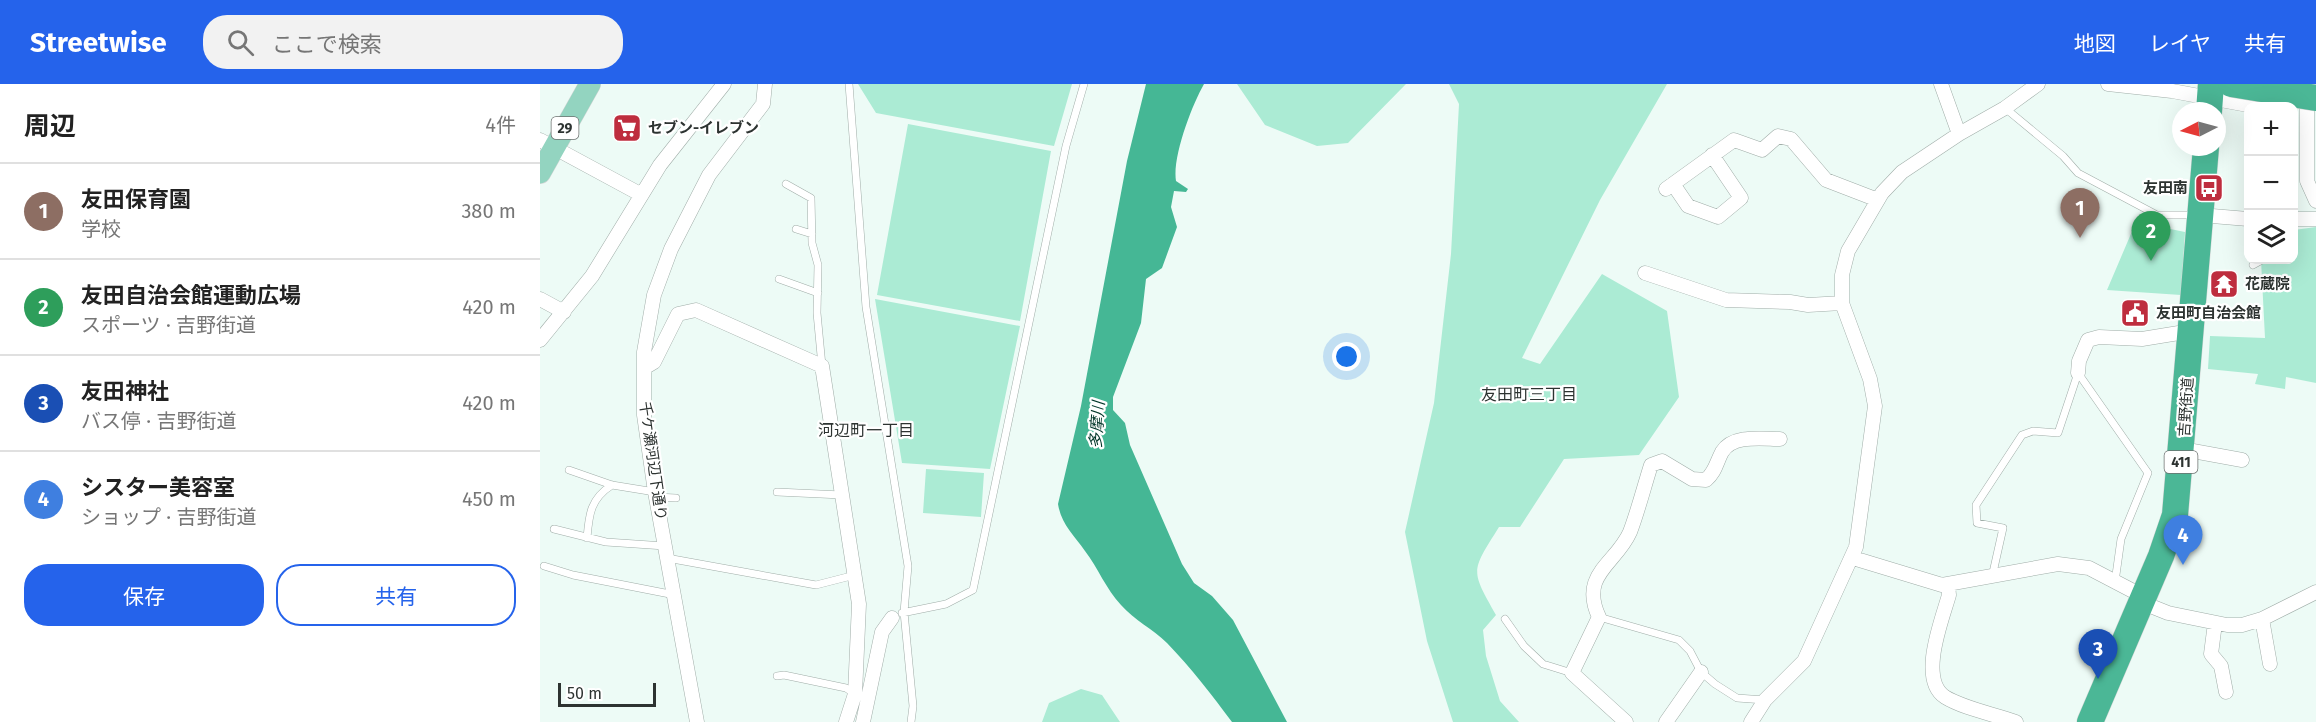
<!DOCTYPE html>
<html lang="ja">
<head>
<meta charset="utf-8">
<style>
	body { margin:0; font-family:"Fira Sans","Noto Sans JP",sans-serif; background:#f2f2f2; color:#222 }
	.controls { position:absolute; right:18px; top:18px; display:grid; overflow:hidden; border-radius:12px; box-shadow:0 6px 24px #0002 }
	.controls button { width:54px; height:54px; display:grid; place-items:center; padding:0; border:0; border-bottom:2px solid #e0e0e0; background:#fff; color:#222; font:30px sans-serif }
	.compass { position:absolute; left:1632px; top:18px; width:54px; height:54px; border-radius:50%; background:#fff; box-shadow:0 6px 24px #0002; rotate:264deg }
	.scale { position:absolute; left:18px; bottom:15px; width:98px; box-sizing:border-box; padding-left:6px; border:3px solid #2d3331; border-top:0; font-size:16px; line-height:21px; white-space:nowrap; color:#2d3331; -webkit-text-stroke:4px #fff; paint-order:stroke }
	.you { position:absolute; left:807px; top:273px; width:21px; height:21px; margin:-15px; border:4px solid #fff; border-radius:50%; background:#1a73e8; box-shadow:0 0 0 9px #1a73e833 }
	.badge { display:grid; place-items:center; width:39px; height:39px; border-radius:50%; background:#2563eb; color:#fff; font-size:20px; font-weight:700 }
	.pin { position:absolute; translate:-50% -50px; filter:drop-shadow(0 2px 3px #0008) }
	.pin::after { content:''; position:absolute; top:32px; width:21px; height:18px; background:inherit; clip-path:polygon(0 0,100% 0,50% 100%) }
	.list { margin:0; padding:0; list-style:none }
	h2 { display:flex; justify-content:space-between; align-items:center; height:78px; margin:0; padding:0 24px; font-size:26px }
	h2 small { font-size:20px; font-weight:400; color:#767676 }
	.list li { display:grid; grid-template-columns:39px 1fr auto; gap:18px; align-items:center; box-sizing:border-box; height:96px; padding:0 24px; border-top:2px solid #e0e0e0 }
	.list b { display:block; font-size:22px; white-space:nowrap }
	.list p { margin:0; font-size:20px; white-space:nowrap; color:#767676 }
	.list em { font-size:20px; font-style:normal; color:#767676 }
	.actions { display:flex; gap:12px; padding:18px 24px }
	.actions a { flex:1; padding:14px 0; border:2px solid #2563eb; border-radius:24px; text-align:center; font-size:21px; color:#2563eb }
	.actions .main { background:#2563eb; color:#fff }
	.icon { flex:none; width:33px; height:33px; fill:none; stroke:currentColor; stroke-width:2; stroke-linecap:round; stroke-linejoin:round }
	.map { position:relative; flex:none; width:1776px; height:638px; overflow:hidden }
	header { display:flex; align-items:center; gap:36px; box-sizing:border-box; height:84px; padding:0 30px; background:#2563eb; color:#fff }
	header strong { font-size:28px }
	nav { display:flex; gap:33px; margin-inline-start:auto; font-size:21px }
	.search { width:420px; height:54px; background:#f2f2f2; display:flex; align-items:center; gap:15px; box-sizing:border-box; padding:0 21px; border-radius:24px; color:#767676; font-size:22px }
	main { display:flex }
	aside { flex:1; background:#fff }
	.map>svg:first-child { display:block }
	.green { fill:#abebd4 }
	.water { fill:#45b795 }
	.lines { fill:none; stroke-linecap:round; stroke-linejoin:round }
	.lane-casing { stroke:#a0ada8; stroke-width:8 }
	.street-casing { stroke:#a0ada8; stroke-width:15 }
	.primary-casing { stroke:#d5d6d6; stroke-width:22 }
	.highway-casing { stroke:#d5d6d6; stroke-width:27 }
	.lane { stroke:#fff; stroke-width:7 }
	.street { stroke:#fff; stroke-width:14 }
	.primary { stroke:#93d4c0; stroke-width:21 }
	.highway { stroke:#4bb796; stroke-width:26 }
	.highway-bridge-casing { stroke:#d5d6d6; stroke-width:27; stroke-linecap:butt }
	.highway-bridge { stroke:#4bb796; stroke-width:26 }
	.labels { text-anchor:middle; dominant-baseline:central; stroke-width:4.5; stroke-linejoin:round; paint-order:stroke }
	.shield { fill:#fff; stroke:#6c706f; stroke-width:1.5 }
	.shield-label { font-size:14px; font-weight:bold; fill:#2d3331 }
	.poi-label { font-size:15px; font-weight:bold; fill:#2d3331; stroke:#fff; text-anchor:start }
	.street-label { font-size:15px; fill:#2d3331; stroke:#fff }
	.neighbourhood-label { font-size:16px; fill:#2d3331; stroke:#fff }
	.water-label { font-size:16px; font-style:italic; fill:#003528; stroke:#fff }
</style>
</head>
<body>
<header>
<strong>Streetwise</strong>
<div class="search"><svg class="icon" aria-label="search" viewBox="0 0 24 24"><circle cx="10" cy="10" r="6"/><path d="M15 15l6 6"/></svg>ここで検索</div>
<nav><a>地図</a><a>レイヤ</a><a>共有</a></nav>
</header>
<main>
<aside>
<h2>周辺<small>4件</small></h2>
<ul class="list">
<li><span class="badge" style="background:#8d6e63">1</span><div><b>友田保育園</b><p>学校</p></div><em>380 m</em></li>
<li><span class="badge" style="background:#2e9e5b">2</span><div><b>友田自治会館運動広場</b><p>スポーツ · 吉野街道</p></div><em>420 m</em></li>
<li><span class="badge" style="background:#1a4fb4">3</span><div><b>友田神社</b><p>バス停 · 吉野街道</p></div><em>420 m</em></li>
<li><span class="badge" style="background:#3f7fe0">4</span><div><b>シスター美容室</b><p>ショップ · 吉野街道</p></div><em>450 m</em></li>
</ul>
<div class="actions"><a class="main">保存</a><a>共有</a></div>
</aside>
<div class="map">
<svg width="1776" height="638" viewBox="0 0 1776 638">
	<rect width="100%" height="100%" fill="#edfbf6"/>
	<path class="green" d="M 318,0 L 532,0 L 514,62 L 336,29 Z
		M 697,0 L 866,0 L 808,59 L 777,62 L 725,41 Z
		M 909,0 L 1127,0 L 1060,116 L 982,274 L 1000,280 L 1062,190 L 1127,227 L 1139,313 L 1099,371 L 1024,375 L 980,443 L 959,443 C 931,488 930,485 956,531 L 943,546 L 946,572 L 960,617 L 979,638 L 913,638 L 887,557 L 865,448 L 894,319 L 911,170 L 919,20 Z
		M 368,40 L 511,67 L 480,237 L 337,211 Z
		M 1596,138 L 1645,148 L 1641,211 L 1567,206 Z
		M 1776,143 L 1776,299 L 1746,293 L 1745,305 L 1715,300 L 1718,290 L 1668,285 L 1670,252 L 1725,254 L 1721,176 L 1754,176 L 1754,146 Z
		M 335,215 L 480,242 L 450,385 L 362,379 Z
		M 386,385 L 444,389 L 441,433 L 383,429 Z
		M 541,605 L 562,611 L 580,638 L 502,638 L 509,619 Z"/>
	<path class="water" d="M 606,0 L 664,0 C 652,21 632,73 636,97 L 648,105 L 646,108 L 634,107 L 631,123 L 637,143 L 622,184 L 606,195 L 601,239 L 573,313 L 573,326 L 585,339 L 590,361 L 642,480 L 654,499 L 672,512 L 693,536 L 747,638 L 692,638 C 672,611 651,584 627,559 C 613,545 594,536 581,521 C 566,505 558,484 545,467 C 534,451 521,440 518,420 L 541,322 L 587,77 Z"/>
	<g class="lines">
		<g class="lane-casing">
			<path id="lane" d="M 309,0 L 326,223 L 368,482 L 364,528 L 373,622 L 371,638
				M 1465,24 L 1523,72 L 1538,89 L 1617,131 L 1654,131
				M 246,100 L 271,114 L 272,159 L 278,181 L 277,229 L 282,282
				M 256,145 L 272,150
				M 1713,181 L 1722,176
				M 239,195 L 278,209
				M 1538,289 L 1608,389 L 1581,455 L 1575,498
				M 29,386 L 72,401 L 115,408
				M 237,408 L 302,411
				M 116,413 L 136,414
				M 14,445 L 66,458 L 125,462
				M 47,454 C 49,431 50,415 72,401
				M 127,474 L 276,501 L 315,491
				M 4,482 L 33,491 L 135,511
				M 1452,493 L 1463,444 L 1437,439 L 1436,421 L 1482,351 L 1493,347 L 1518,349 L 1538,289
				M 362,529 L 406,520 L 433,506 L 526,62 L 544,0
				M 1059,533 L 1139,556 L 1150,567 L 1161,588 L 1175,600 L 1197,614 L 1225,616
				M 965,535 L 984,562 L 1003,580 L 1032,589
				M 237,592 L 244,591 L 306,604 L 315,610"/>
		</g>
		<g class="street-casing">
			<path id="street" d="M 1401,0 L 1419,50
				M 1568,0 L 1632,7 L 1713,22
				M 1767,7 L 1767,97 L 1776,117
				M 0,56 L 100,110
				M 1133,100 L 1148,122 L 1178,133 L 1201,114 L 1172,71
				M 1126,105 L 1194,56 L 1222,66 L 1238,52 L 1251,55 L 1286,96 L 1338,116
				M 1660,131 L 1708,135
				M 1754,135 L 1776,135
				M 1105,189 L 1186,216 L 1250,218 L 1268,221 L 1302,219
				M 0,215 L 24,228
				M 0,256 L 52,192 L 120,81 L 184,0
				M 104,284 L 114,278 L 138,230 L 156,226 L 282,282 L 319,520 L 315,610 L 306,638
				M 1538,289 L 1539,277 L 1548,256 L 1559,253 L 1602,255 L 1651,247
				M 1642,365 L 1702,376
				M 1313,474 L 1402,501 L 1518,480 L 1549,484 L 1593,507 L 1613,523 L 1628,529 L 1687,541 L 1702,541 L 1722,535 L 1776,508
				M 1408,501 L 1409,511 C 1402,536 1378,595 1405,613 C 1425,625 1454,630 1476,638
				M 1722,535 L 1730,580
				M 1675,539 L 1671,570 L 1681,582 L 1686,608
				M 157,638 L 115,408 L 104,331 L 104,268 L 114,211 L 131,165 L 169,91 L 223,20 L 225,0
				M 323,638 L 342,548 L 352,534
				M 1086,638 L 1032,589 L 1059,533 C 1039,490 1076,480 1090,448 C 1098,427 1104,403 1111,381 L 1122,377 L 1152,395 L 1166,396 C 1176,387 1176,379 1182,368 C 1193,350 1223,355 1240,355
				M 1126,638 L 1161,588
				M 1211,638 L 1225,616 L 1264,577 L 1316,463 L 1335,322 L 1330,295 L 1302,219 L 1302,191 L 1308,167 L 1342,109 L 1362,88 L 1419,50 L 1465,24 L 1498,0"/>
		</g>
		<g class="primary-casing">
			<path id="primary" d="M 0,89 L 50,0"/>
		</g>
		<g class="highway-casing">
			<path id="highway" d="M 1669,27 L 1671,0
				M 1550,638 L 1621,472 L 1635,431 L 1666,63"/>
		</g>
		<use href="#lane" class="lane"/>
		<use href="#street" class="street"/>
		<use href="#primary" class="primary"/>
		<use href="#highway" class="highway"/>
		<g class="highway-bridge-casing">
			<path id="highway-bridge" d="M 1691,0 L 1776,14"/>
		</g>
		<use href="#highway-bridge" class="highway-bridge"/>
	</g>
	<defs>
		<g id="supermarket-square" transform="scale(1.5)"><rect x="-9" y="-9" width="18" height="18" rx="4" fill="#be2d3e" stroke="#fff"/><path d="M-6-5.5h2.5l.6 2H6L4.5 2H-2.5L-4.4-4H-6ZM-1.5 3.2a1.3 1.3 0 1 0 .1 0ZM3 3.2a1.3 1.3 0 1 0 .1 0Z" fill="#fff"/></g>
		<g id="bus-square" transform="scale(1.5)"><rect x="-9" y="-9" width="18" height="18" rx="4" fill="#be2d3e" stroke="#fff"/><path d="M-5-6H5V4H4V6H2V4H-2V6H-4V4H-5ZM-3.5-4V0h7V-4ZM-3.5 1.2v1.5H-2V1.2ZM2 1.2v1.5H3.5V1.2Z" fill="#fff"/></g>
		<g id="temple-square" transform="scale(1.5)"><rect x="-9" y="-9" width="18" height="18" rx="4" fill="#be2d3e" stroke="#fff"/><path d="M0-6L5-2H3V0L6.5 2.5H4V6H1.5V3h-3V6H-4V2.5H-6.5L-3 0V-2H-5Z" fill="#fff"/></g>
		<g id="civic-square" transform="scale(1.5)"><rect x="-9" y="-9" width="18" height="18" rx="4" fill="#be2d3e" stroke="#fff"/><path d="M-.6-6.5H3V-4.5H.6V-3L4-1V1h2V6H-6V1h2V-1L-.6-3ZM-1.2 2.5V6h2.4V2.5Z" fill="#fff"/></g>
	</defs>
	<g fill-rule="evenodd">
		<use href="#supermarket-square" x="87" y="44"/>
		<use href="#bus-square" x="1669" y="104"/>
		<use href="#temple-square" x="1684" y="200"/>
		<use href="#civic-square" x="1595" y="229"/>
	</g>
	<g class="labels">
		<g class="shield">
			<rect x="11.5" y="33" width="27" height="22" rx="4.5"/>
			<rect x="1624.5" y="367" width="33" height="22" rx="4.5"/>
		</g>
		<g class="shield-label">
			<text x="25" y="44">29</text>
			<text x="1641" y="378">411</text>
		</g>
		<g class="poi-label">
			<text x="108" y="44">セブン-イレブン</text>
			<text x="1648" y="104" text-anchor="end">友田南</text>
			<text x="1705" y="200">花蔵院</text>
			<text x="1616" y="229">友田町自治会館</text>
		</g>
		<g class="street-label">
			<text transform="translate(1646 323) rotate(-86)">吉野街道</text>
			<text transform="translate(113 377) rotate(82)">千ケ瀬河辺下通り</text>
		</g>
		<g class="neighbourhood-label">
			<text x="989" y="310">友田町三丁目</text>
			<text x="326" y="346">河辺町一丁目</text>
		</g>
		<g class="water-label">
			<text transform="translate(557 341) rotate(-86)">多摩川</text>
		</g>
	</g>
</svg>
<div class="controls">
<button>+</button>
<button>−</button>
<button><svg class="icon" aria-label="layers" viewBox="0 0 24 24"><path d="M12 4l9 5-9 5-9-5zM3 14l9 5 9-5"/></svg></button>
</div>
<svg class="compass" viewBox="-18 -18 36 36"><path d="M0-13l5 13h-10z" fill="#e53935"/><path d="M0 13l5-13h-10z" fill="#767676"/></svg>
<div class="scale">50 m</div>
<div class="you"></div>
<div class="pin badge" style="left:1540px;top:154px;background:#8d6e63">1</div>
<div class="pin badge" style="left:1611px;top:177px;background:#2e9e5b">2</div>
<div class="pin badge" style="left:1558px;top:595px;background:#1a4fb4">3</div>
<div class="pin badge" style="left:1643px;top:481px;background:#3f7fe0">4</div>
</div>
</main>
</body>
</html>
